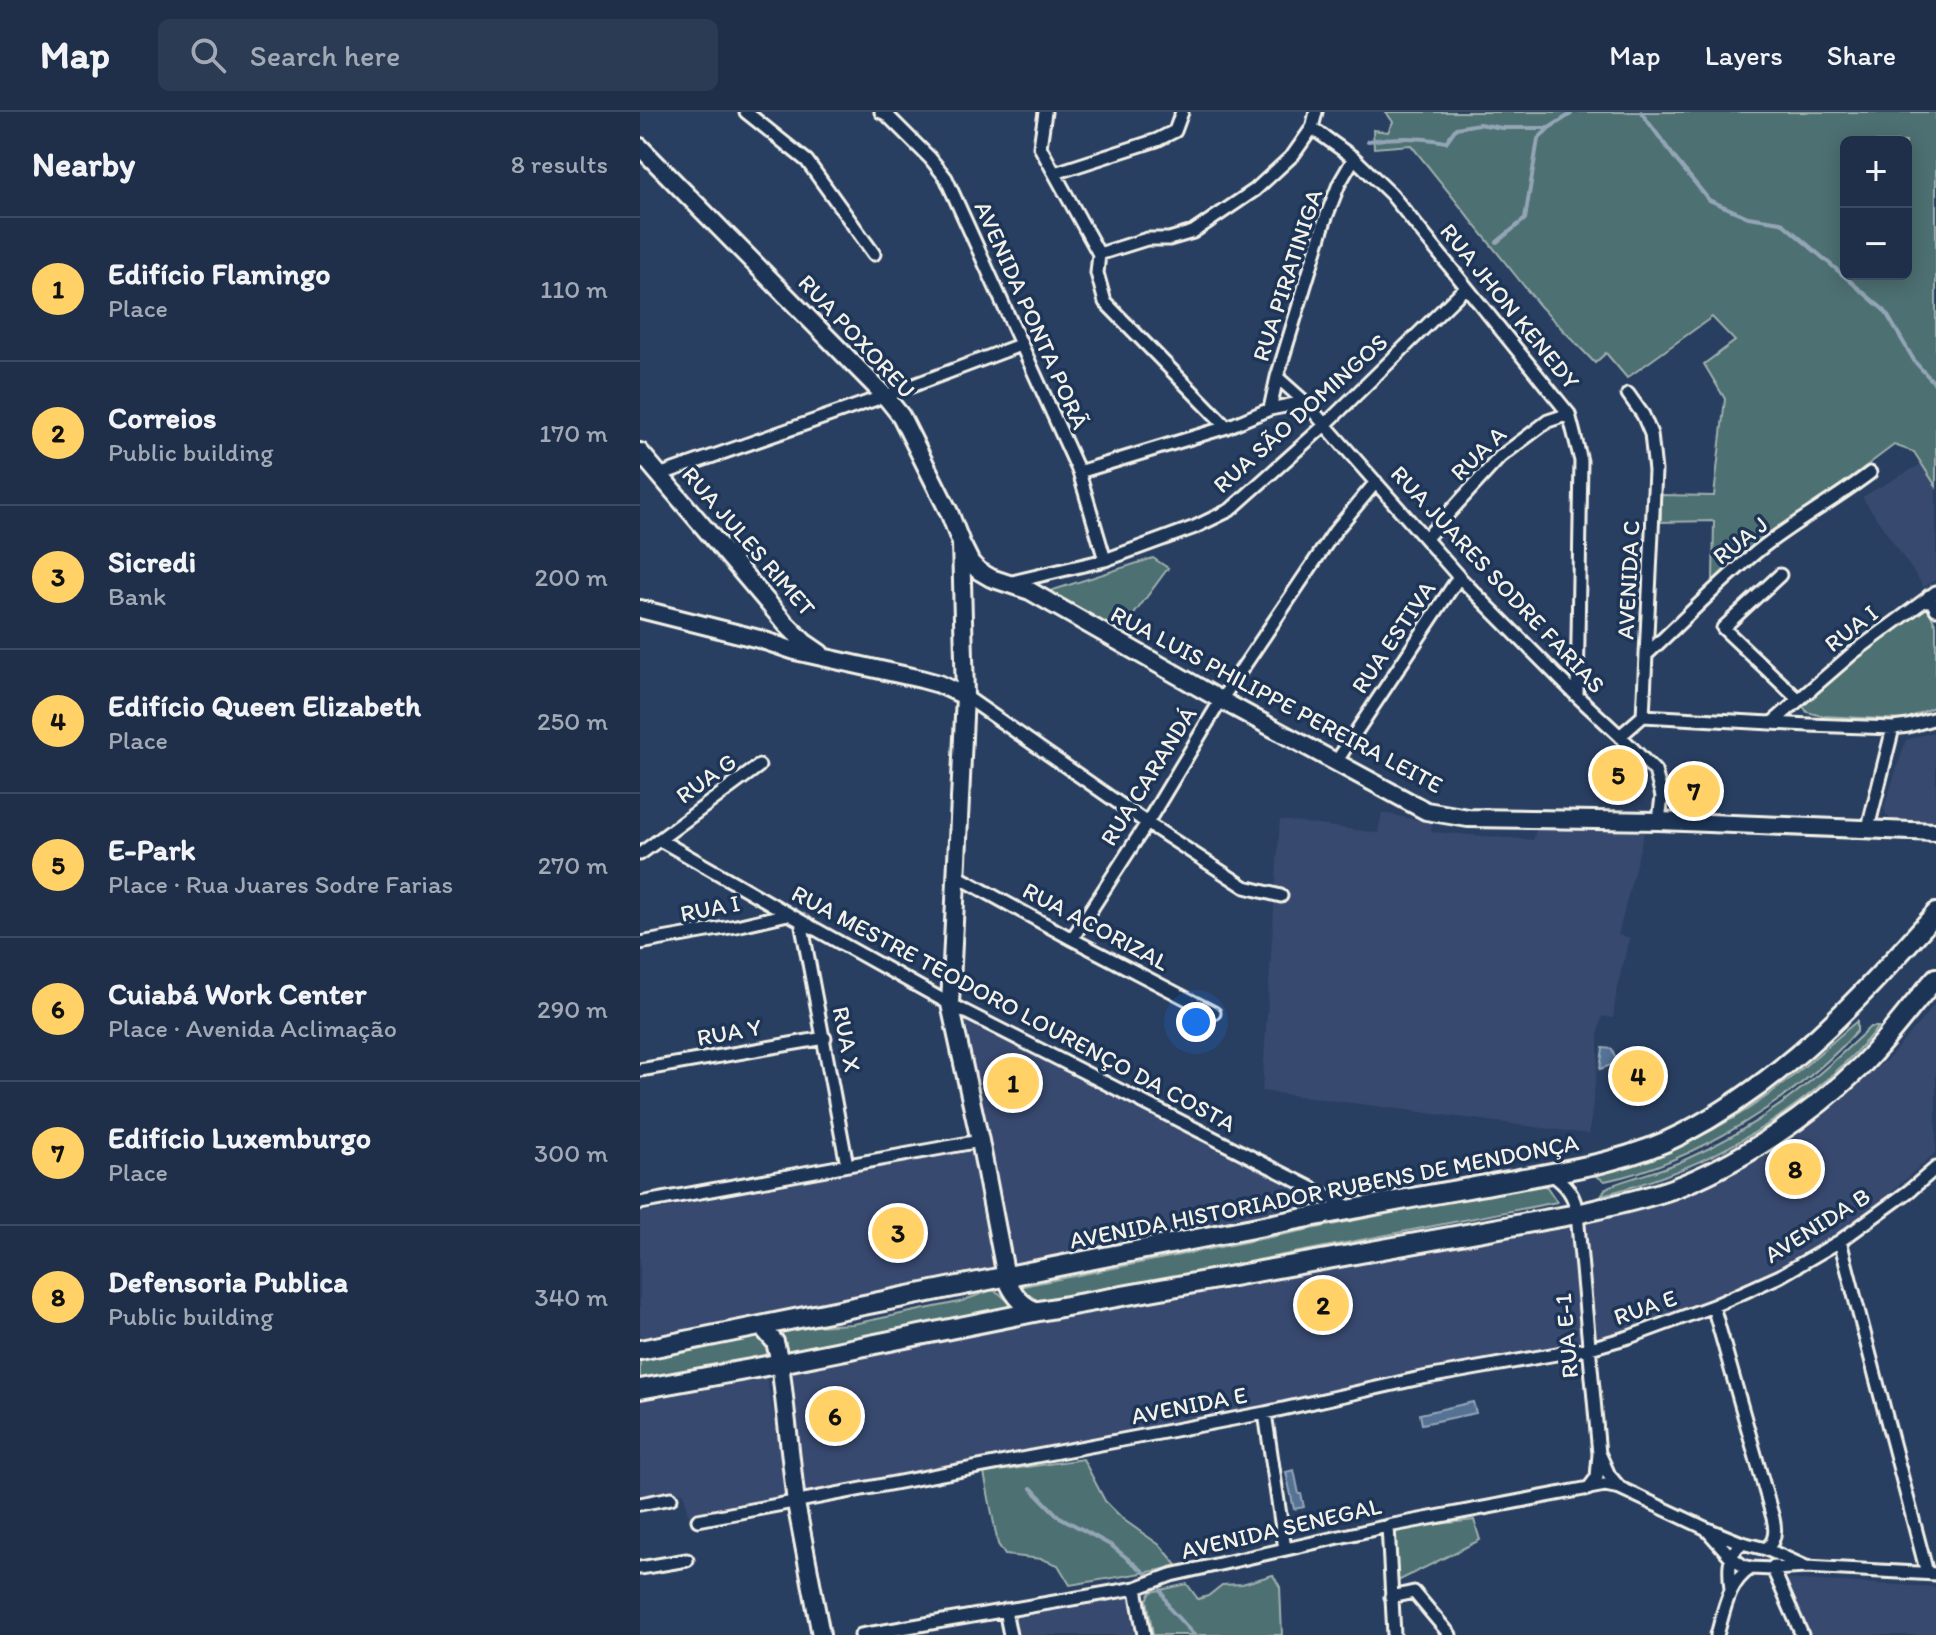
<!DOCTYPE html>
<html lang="en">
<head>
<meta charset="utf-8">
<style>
	body { margin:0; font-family:Itim,sans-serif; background:#2c3b54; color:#f1f3f6 }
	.controls { position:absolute; right:24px; top:24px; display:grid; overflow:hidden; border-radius:12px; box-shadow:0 4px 20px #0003 }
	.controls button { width:72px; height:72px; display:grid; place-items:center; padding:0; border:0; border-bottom:2px solid #3c4a62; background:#1f2f4a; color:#f1f3f6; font:40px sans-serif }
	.you { position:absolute; left:556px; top:910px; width:28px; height:28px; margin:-20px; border:6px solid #fff; border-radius:50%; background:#1a73e8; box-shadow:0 0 0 12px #1a73e833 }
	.badge { display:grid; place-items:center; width:52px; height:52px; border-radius:50%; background:#ffd166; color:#111; font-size:26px; font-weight:700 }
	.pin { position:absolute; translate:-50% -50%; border:4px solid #fff; box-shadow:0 2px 8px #0006 }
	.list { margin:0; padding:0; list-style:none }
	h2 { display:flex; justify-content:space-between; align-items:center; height:104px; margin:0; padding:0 32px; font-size:34px }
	h2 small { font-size:26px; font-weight:400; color:#a1a9b5 }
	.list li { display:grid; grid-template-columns:52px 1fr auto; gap:24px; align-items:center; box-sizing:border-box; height:144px; padding:0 32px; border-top:2px solid #3c4a62 }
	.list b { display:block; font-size:30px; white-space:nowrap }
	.list p { margin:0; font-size:26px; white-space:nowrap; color:#a1a9b5 }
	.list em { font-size:26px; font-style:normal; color:#a1a9b5 }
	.icon { flex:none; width:44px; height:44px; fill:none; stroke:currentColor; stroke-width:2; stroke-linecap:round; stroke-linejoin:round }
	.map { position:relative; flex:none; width:1296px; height:1523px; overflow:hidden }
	header { display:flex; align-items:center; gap:48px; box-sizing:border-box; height:112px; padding:0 40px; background:#1f2f4a; border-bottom:2px solid #3c4a62 }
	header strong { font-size:38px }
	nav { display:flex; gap:44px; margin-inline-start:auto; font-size:28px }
	.search { width:560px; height:72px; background:#2c3b54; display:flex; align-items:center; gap:20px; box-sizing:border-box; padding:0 28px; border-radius:12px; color:#a1a9b5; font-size:30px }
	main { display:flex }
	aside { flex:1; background:#1f2f4a }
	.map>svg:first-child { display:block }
	.built { fill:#374a6f }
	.green { fill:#4d7072; stroke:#a0b0ad; stroke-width:2; fill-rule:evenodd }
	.water { fill:#547295; stroke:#94a5b6; stroke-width:2 }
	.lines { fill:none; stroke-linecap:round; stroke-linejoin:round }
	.stream { stroke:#94a5b6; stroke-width:4 }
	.street-casing { stroke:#f4f1e8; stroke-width:17 }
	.secondary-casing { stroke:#f4f1e8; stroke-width:22 }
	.primary-casing { stroke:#f4f1e8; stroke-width:24 }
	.street { stroke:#1d3557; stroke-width:11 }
	.secondary { stroke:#1d3557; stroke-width:16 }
	.primary { stroke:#1d3557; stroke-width:18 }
	.labels { text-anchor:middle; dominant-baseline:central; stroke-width:7; stroke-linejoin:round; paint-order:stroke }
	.street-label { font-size:24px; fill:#f4f1e8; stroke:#1d3557 }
</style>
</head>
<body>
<header>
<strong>Map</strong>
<div class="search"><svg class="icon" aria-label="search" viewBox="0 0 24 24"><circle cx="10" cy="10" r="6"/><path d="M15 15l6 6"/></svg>Search here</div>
<nav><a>Map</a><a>Layers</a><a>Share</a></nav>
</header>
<main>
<aside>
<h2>Nearby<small>8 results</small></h2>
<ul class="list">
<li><span class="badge">1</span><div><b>Edifício Flamingo</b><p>Place</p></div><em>110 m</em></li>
<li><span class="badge">2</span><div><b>Correios</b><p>Public building</p></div><em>170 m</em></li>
<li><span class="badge">3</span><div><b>Sicredi</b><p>Bank</p></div><em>200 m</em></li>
<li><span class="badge">4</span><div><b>Edifício Queen Elizabeth</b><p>Place</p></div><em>250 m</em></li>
<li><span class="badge">5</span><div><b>E-Park</b><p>Place · Rua Juares Sodre Farias</p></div><em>270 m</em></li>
<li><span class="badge">6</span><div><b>Cuiabá Work Center</b><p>Place · Avenida Aclimação</p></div><em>290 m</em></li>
<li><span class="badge">7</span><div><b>Edifício Luxemburgo</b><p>Place</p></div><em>300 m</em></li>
<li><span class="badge">8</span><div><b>Defensoria Publica</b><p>Public building</p></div><em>340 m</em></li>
</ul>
</aside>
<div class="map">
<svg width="1296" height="1523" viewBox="0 0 1296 1523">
	<rect width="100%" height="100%" fill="#293f62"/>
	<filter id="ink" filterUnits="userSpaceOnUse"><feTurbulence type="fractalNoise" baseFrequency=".0125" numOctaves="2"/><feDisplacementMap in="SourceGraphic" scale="16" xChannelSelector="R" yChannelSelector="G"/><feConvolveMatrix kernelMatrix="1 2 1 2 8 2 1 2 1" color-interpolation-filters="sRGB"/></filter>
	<g filter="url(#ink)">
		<path class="built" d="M 1282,352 L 1296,374 L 1296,467 L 1284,475 L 1222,385 Z
			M 1296,619 L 1296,710 L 1252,708 L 1246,702 L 1244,696 L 1266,628 Z
			M 742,701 L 792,711 L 791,720 L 893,728 L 897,715 L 1004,720 L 978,823 L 989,826 L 977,876 L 973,906 L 962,904 L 958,923 L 958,946 L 949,1022 L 622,979 L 640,708 L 738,721 Z
			M 1296,891 L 1296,1040 L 1239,1091 L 1165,1143 L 1094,1179 L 957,1227 L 941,1104 L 1023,1082 L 1191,993 L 1249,946 Z
			M 323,894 L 692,1094 L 370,1152 Z
			M 338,1036 L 363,1163 L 0,1232 L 0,1101 Z
			M 929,1107 L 944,1232 L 164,1384 L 147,1259 Z
			M 126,1263 L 150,1386 L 48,1403 L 44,1380 L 0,1388 L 0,1287 Z
			M 1141,1467 L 1296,1475 L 1296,1523 L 1166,1523 Z
			M 492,1480 L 500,1523 L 377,1523 L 373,1504 Z"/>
		<path class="green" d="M 746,0 L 1296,0 L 1296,374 L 1274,340 L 1254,333 L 1073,469 L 1074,409 L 1021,410 L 1021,383 L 1074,384 L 1085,287 L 1064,252 L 1095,229 L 1072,205 L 987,266 L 966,241 L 955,251 L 900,194 L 771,33 L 734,36 L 733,18 L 748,20 L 753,10 ZM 1206,30 L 1266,30 L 1266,162 L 1206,162 Z
			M 513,446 L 528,456 L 481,520 L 410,479 Z
			M 1286,493 L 1296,513 L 1296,594 L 1264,608 L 1182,604 L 1167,600 L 1163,594 L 1171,583 L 1185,569 Z
			M 1217,909 L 1217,919 C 1157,986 1053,1051 965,1069 L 956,1064 C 1017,1046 1075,1022 1127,984 C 1159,961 1187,934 1217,909 Z
			M 1230,915 L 1238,915 C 1168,1000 1068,1057 962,1083 C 965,1077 964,1077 970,1074 C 992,1065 1017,1060 1040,1050 C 1118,1016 1169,974 1230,915 Z
			M 899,1072 L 907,1075 L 917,1090 L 396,1191 L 373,1176 Z
			M 352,1178 L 359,1181 L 372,1193 L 371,1196 L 148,1239 L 133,1220 L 172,1214 L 213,1212 L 319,1190 Z
			M 119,1223 L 134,1242 L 0,1269 L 0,1246 Z
			M 443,1347 L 465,1389 L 484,1408 L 521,1434 L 537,1453 L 520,1458 L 430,1473 L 418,1453 L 402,1447 L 365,1443 L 358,1432 L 344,1361 Z
			M 834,1408 L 840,1428 L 756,1470 L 753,1417 Z
			M 633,1463 L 640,1475 L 642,1523 L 513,1523 L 507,1488 L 511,1480 L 547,1472 L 558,1487 L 568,1484 L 582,1473 L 602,1472 Z"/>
		<path class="water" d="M 963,936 L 972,937 L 975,945 L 980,946 L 980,950 L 960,957 Z
			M 833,1290 L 836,1301 L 782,1312 L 780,1302 Z
			M 654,1358 L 659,1382 L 661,1382 L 664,1395 L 654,1397 L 646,1360 Z"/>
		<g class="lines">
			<path class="stream" d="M 1001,0 L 1037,49 L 1069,88 L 1108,105 L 1141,110 L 1245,199 L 1275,250 L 1296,273
				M 728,29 C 753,25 780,25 806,30 L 816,16 L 839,12 L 862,16 L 909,16 L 931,2 L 930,0
				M 857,130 L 885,107 L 898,27 L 909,16
				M 391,1376 L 418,1404 L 472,1434 L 509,1464
				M 521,1478 L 530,1497 L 554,1523"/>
			<g class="street-casing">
				<path id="street" d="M 106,0 L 167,49 L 234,142
					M 241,0 L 246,2 L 290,46 L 306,66 L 439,360 L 465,448
					M 405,0 L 400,35 L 459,142 L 457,161 L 465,190 L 587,315
					M 672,16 L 714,46 L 751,82 L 929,302 L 941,349 L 937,584
					M 415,61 L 517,28 L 535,19 L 542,0
					M 459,142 L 507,127 L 529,127 L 553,120 L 615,78 L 653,43 L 672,16 L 676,0
					M 637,265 L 665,290 L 819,465 L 937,584 L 980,624 L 1015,659 L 1022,684 L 1019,709
					M 988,282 L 1003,303 L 1011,322 L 1015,359 L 1003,604
					M 630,297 L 637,265 L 685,108 L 699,72 L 714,46
					M 439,360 L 587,315 L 630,297 L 665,290
					M 19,363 L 245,284 L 380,233
					M 786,426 L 860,345 L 908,309 L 929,302
					M 1140,463 L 1083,516 L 1159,588
					M 368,471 L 465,448 L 555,415 L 590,398 L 685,313 L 826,175
					M 1289,484 L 1296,497
					M 1007,542 C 1046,506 1082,467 1124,434 C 1158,408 1196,387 1230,361
					M 325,584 L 507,711 L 605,775 L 641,784
					M 1003,604 L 1169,613 L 1253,616 L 1268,614 L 1296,606
					M 1132,611 L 1213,541 L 1296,480
					M 980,624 L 1003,604
					M 696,650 L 819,465
					M 1228,716 L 1253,616
					M 20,728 L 161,809 L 310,892 L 711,1096
					M 0,742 L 119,654
					M 317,764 L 432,827 L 574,901
					M 161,809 L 207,1053
					M 432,827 L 507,711 L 581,588 L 695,419 L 736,370
					M 0,831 L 96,814 L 148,802
					M 0,958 L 185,926
					M 911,1062 C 926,1072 935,1083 937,1102 L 959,1342 L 957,1365 L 948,1377
					M 0,1091 L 340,1029
					M 1200,1129 L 1287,1461
					M 1073,1194 L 1133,1406 C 1136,1418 1136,1429 1126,1437
					M 625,1301 L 645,1437
					M 960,1343 L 969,1363 L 980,1376
					M 0,1392 L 31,1386
					M 58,1408 L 625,1301 L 776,1267 L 950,1236 L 989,1225 L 1073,1194 L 1140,1164 L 1200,1129 L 1269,1079 L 1296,1056
					M 748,1414 L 754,1523
					M 1068,1419 L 1091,1445 L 1103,1454 L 1111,1456 L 1133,1457 L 1166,1455 L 1296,1462
					M 1134,1454 L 1133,1457 L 1162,1523
					M 0,1456 L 47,1448
					M 496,1476 L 504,1523
					M 1091,1477 C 1089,1459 1087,1442 1102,1431
					M 751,1485 L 774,1480 L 810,1523
					M 365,1498 L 370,1523
					M 221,1523 L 496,1476 L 531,1463 L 748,1414 L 965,1373 L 980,1376 L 1065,1416 L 1102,1431 L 1126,1437 L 1166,1455
					M 1077,1523 C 1084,1499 1088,1470 1111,1456"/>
			</g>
			<g class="secondary-casing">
				<path id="secondary" d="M 0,35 L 245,284 L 261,304 L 309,400 L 321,431 L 325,584 L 310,892 L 340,1029 L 366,1165 C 372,1181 382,1195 399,1199
					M 0,340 L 146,512 L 164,530 L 180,541
					M 322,433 L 331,451 L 339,459 L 351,466 L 390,479 L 581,588 L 786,699 L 828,706 L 1019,709 L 1296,720
					M 0,497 L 119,527 L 155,539 L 281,567 L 299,572 L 325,584
					M 121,1214 L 135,1230 L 140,1250 L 156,1391 L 181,1523"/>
			</g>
			<g class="primary-casing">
				<path id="primary" d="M 0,1238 C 237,1191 475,1141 713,1097 C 768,1086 824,1077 879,1067 C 934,1057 992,1048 1042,1022 C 1146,968 1219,887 1296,801
					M 0,1277 L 116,1256 L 399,1199 L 937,1102 C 969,1094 1001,1088 1032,1077 C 1097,1053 1171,1003 1220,955 C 1248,927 1270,895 1296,866"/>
			</g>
			<use href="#street" class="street"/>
			<use href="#secondary" class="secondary"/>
			<use href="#primary" class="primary"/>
		</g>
	</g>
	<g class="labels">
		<g class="street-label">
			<text transform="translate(647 163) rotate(-72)">RUA PIRATINIGA</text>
			<text transform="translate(870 194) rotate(51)">RUA JHON KENEDY</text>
			<text transform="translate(392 203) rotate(66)">AVENIDA PONTA PORÃ</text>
			<text transform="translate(217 224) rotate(47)">RUA POXOREU</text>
			<text transform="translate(660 301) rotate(-42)">RUA SÃO DOMINGOS</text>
			<text transform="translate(838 341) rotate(-44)">RUA A</text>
			<text transform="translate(1100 428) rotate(-38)">RUA J</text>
			<text transform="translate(109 429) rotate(49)">RUA JULES RIMET</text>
			<text transform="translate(858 467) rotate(47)">RUA JUARES SODRE FARIAS</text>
			<text transform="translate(988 468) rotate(-87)">AVENIDA C</text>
			<text transform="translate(1211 516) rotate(-38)">RUA I</text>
			<text transform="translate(753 525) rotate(-56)">RUA ESTIVA</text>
			<text transform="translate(637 587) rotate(28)">RUA LUIS PHILIPPE PEREIRA LEITE</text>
			<text transform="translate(508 664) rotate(-58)">RUA CARANDÁ</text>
			<text transform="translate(66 666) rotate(-36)">RUA G</text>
			<text transform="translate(70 796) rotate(-11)">RUA I</text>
			<text transform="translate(456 814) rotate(28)">RUA ACORIZAL</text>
			<text transform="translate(374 896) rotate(28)">RUA MESTRE TEODORO LOURENÇO DA COSTA</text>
			<text transform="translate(89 920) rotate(-10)">RUA Y</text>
			<text transform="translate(207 927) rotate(79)">RUA X</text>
			<text transform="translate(684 1079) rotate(-11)">AVENIDA HISTORIADOR RUBENS DE MENDONÇA</text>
			<text transform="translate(1177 1113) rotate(-32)">AVENIDA B</text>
			<text transform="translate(1005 1195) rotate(-19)">RUA E</text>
			<text transform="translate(926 1224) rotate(-95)">RUA E-1</text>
			<text transform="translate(549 1293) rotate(-11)">AVENIDA E</text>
			<text transform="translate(641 1416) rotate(-13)">AVENIDA SENEGAL</text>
		</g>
	</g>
</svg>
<div class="controls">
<button>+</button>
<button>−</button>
</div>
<div class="you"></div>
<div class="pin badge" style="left:373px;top:971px">1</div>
<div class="pin badge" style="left:683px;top:1193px">2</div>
<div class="pin badge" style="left:258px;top:1121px">3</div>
<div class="pin badge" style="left:998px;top:964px">4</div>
<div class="pin badge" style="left:978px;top:663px">5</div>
<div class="pin badge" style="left:195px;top:1304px">6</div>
<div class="pin badge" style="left:1054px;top:679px">7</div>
<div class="pin badge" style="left:1155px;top:1057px">8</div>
</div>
</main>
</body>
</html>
